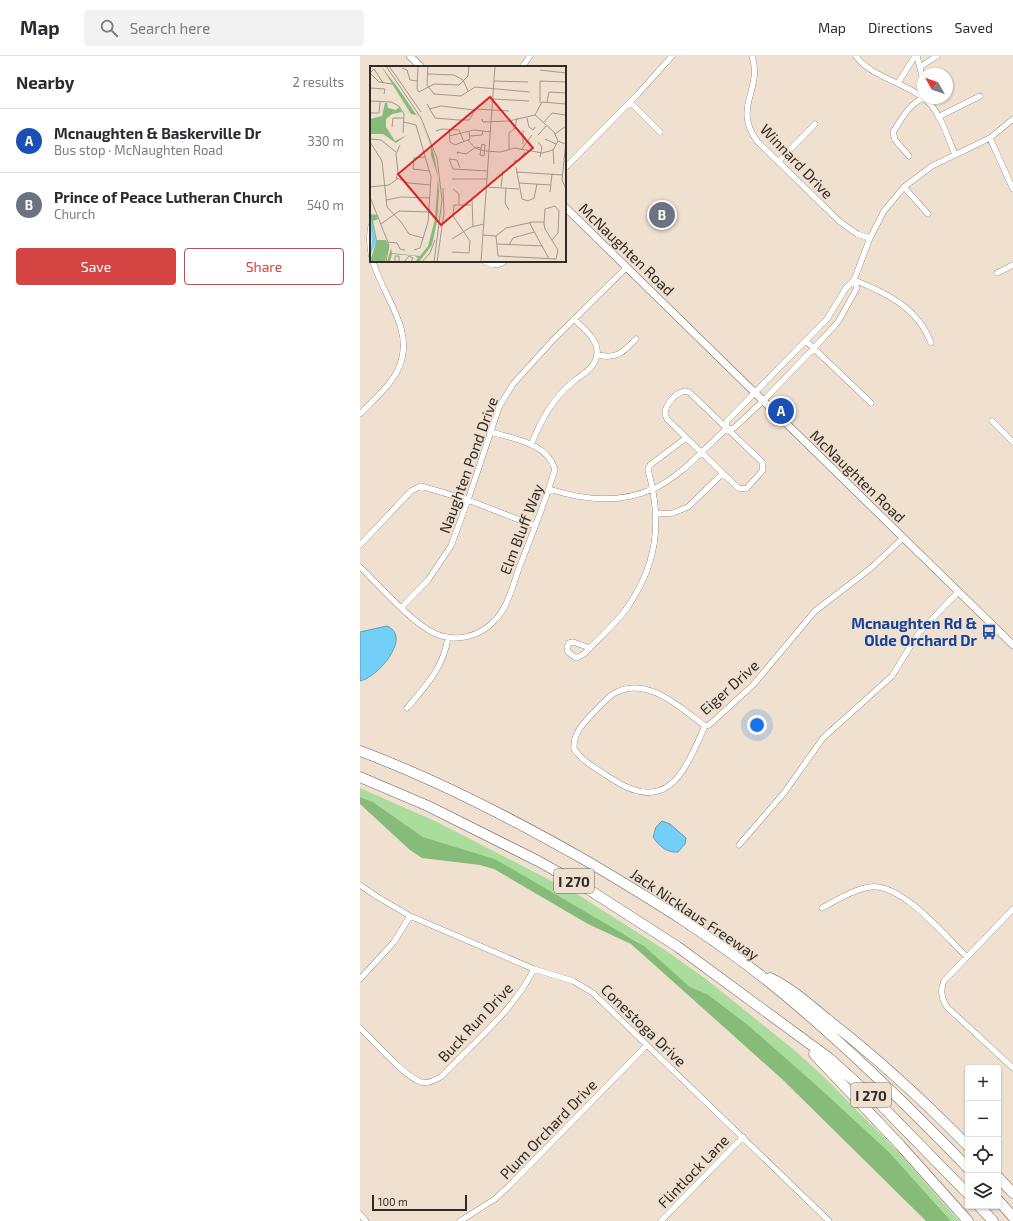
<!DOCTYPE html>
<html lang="en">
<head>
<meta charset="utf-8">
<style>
	body { margin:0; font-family:"Exo 2",sans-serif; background:#f2f2f3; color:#2b2b33 }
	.controls { position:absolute; right:12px; bottom:12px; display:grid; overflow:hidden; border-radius:4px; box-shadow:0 1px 3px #0004 }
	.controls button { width:36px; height:36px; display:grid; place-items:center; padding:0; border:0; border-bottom:1px solid #e1e1e2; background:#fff; color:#2b2b33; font:20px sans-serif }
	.compass { position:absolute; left:557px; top:12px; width:36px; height:36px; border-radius:50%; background:#fff; box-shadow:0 1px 3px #0004; rotate:310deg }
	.scale { position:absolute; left:12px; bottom:10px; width:95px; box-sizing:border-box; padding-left:4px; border:2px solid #302b25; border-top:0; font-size:11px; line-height:14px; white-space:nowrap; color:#302b25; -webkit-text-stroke:3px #efe0d0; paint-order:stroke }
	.you { position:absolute; left:397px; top:669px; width:14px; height:14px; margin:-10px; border:3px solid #fff; border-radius:50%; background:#1a73e8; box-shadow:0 0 0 6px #1a73e833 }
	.badge { display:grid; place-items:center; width:26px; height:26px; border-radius:50%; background:#d44443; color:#fff; font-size:13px; font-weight:700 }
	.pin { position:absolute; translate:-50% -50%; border:2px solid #fff; box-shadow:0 1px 4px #0006 }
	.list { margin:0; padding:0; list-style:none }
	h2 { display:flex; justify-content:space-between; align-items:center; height:52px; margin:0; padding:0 16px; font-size:17px }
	h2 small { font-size:13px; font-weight:400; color:#7c7c81 }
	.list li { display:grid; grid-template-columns:26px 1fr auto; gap:12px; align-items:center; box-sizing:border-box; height:64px; padding:0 16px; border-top:1px solid #e1e1e2 }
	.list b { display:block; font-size:15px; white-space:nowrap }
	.list p { margin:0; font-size:13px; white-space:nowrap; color:#7c7c81 }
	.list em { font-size:13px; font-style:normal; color:#7c7c81 }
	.actions { display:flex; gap:8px; padding:12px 16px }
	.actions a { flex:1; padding:9px 0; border:1px solid #d44443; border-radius:4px; text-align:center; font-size:14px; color:#d44443 }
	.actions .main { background:#d44443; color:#fff }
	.icon { flex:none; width:22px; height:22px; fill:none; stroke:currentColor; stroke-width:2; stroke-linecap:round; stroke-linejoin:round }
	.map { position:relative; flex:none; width:653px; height:1165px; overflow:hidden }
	header { display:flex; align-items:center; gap:24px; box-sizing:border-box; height:56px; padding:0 20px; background:#fff; border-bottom:1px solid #e1e1e2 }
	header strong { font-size:19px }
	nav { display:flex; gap:22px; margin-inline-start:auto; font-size:14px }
	.search { width:280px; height:36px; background:#f2f2f3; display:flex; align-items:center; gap:10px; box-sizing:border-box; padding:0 14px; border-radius:4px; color:#7c7c81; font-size:15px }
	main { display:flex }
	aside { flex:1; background:#fff }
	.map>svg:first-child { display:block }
	.green { fill:#aadd9d }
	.forest { fill:#87bb7a }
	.water { fill:#71cff8; stroke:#5e9eb9 }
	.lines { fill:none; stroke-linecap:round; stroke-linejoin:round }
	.minor-casing { stroke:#6c5f51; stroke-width:6 }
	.tertiary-casing { stroke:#6c5f51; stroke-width:8 }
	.motorway-casing { stroke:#6c5f51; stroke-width:11 }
	.minor { stroke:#fff; stroke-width:5.5 }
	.tertiary { stroke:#fff; stroke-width:7 }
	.motorway { stroke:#fff; stroke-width:10 }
	.labels { text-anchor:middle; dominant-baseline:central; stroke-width:3; stroke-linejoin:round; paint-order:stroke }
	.shield { fill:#efe0d0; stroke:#696158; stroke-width:1 }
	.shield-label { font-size:14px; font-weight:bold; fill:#302b25 }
	.street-label { font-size:15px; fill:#302b25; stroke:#efe0d0 }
	.transit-label { font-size:15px; font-weight:bold; fill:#164399; stroke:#efe0d0; text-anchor:end }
	.inset-road { fill:none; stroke:#a3988c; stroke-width:1 }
	.view { fill:#d62828; fill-opacity:0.15; stroke:#d62828; stroke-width:2 }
	.inset-edge { fill:none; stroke:#302b25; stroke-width:2 }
</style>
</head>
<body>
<header>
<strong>Map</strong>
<div class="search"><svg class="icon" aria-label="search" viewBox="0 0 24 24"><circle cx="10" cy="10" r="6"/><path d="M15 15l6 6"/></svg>Search here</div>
<nav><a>Map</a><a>Directions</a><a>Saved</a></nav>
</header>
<main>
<aside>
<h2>Nearby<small>2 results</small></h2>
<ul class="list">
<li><span class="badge" style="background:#1a4fb4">A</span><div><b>Mcnaughten &amp; Baskerville Dr</b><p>Bus stop · McNaughten Road</p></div><em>330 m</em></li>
<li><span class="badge" style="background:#6b7280">B</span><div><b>Prince of Peace Lutheran Church</b><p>Church</p></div><em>540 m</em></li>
</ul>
<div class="actions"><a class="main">Save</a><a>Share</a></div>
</aside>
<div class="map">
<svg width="653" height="1165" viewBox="0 0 653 1165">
	<rect width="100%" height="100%" fill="#efe0d0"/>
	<path class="green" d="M 0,732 L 77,766 L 217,838 L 305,894 L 346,923 L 433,993 L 462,1019 L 539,1097 L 599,1165 L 591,1165 L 530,1097 L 465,1037 L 347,938 L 330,931 L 277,885 L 236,864 L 135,803 L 63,781 L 13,746 L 0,741 Z"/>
	<path class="forest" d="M 0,741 L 13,746 L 63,781 L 135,803 L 284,890 L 330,931 L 347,938 L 389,970 L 465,1037 L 530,1097 L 591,1165 L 566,1165 L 422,1023 L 271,888 L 228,868 L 134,813 L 120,809 L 62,802 L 50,794 L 0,748 Z"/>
	<path class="water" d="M 27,570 C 53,581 17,622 0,625 L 0,576 Z
		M 302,765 L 310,768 L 326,782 L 325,788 L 318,796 C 307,797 299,790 293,781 L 296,771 Z"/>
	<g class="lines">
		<g class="minor-casing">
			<path id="minor" d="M 392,0 C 403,34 372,51 397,85 L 479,165 L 497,178 L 510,182
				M 496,0 C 511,22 552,28 570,48 C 582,61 588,83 595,98
				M 557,0 L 563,24
				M 162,11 L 170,0
				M 560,11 L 577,0
				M 538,27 L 555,0
				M 270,46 L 300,76
				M 578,61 L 620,40
				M 630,82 L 653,133
				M 549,100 L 535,84 L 533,76 C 541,64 549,48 562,43
				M 418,106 L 455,68
				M 205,112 L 278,38 L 312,0
				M 544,131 L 568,158
				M 124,205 C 131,209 138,211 145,205
				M 637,217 L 653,209
				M 494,224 C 527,237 558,252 571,287
				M 446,285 L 511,347
				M 237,299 C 258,303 262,297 276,283
				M 325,335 L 329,336 L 402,406 L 403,414 L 386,433 L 378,432 L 375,429 L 307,363 L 305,358 C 305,349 315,337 325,335 Z
				M 0,358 C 13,344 33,328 40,309 C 58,261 0,222 11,170
				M 632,365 L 653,386
				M 366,373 L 374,372 L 403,345 L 454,292 L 478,266 L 497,232 L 494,224
				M 171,389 C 181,364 193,342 214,325 C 223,318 236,311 237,298 C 239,284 223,272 214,263
				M 189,433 C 224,444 258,448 293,433 C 319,422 345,392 366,373 L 367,365 L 467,263 L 486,232 L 494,224 L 510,182 L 524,155 L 544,131 L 572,110 L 630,82 L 653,63
				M 297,458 L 313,457 L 328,451 L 363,417
				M 0,489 L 51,435 L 61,430 L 108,444 L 175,470
				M 0,511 C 20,530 51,566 74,577 C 95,587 120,581 135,564 C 148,551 153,529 159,512 C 172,479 185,447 195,413 C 187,387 154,383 131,376
				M 42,551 L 68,524 L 91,490 L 108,444 L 139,351 L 153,328 L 193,284 L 267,211
				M 230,592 L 213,586 L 209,587 L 207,591 L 208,596 L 216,602 L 224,598 C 237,584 252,571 264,556 C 297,511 303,467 288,414 L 290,409 L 326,382
				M 47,652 C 66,630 84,611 88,581
				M 345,670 C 321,652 286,618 253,638 C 246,643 239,651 233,657 C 223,668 213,677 214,693 C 223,706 239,714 252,723 C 309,760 325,714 345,670 L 349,669 L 393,629 L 455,555 L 511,512 L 543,482
				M 379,789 L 424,737 L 463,682 L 532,620 L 558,578 L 598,536
				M 0,829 L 16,840 L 50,860 L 174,913 L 213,925 L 233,937 L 469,1165
				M 462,852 C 477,844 492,834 510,831 C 542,827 584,879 607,901
				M 653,853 L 584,925 C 580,934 581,942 587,951 L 653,1012
				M 0,923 L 34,886 L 50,860
				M 0,972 C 13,984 45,1021 61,1026 C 69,1028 76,1024 82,1020 C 114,986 153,955 174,913
				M 0,1158 L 6,1165
				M 100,1165 L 135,1143 L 148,1131 L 287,989
				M 301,1165 L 383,1081"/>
		</g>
		<g class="tertiary-casing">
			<path id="tertiary" d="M 50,0 L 61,11
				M 205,151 L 653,589"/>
		</g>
		<g class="motorway-casing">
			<path id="motorway" d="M 0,695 C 78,724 153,763 225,804 C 293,844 360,885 420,935 C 487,990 548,1050 608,1112
				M 0,721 L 68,750 L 178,805 L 228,833 L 318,891 L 469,1002 L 520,1048 L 608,1138
				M 410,922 C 431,932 449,948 467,963 C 517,1002 564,1045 608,1090
				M 454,998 L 540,1089 L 608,1165
				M 638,1121 L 653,1137
				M 638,1144 L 653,1161
				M 619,1150 L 633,1165"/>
		</g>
		<use href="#minor" class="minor"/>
		<use href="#tertiary" class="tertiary"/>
		<use href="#motorway" class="motorway"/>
	</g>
	<defs>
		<g id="bus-bare" transform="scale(1.2)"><path d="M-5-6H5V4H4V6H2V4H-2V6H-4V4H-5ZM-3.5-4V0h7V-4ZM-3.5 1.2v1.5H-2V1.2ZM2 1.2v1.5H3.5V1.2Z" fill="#1a4fb4" stroke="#efe0d0" stroke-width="2.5" paint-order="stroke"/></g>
	</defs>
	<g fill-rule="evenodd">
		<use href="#bus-bare" x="629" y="576"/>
	</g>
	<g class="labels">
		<g class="shield">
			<rect x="194" y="813" width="40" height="24" rx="3"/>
			<rect x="491" y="1027" width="40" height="24" rx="3"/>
		</g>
		<g class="shield-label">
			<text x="214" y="825">I 270</text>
			<text x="511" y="1039">I 270</text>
		</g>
		<g class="street-label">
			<text transform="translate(437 105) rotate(46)">Winnard Drive</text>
			<text transform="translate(267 193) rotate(44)">McNaughten Road</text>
			<text transform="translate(108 409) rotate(-70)">Naughten Pond Drive</text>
			<text transform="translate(498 420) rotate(44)">McNaughten Road</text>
			<text transform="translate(161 473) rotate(-69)">Elm Bluff Way</text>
			<text transform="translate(369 631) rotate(-42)">Eiger Drive</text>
			<text transform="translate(335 858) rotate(34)">Jack Nicklaus Freeway</text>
			<text transform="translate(115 966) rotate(-47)">Buck Run Drive</text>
			<text transform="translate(284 969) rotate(44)">Conestoga Drive</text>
			<text transform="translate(188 1073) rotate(-46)">Plum Orchard Drive</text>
			<text transform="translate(333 1115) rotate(-46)">Flintlock Lane</text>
		</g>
		<g class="transit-label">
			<text x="617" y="567">Mcnaughten Rd &amp;<tspan x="617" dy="17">Olde Orchard Dr</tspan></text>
		</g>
	</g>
	<g transform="translate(10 10)">
		<rect width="196" height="196" fill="#efe0d0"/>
		<path d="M 11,0 L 28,22 L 50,54 L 62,81 L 65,94 L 68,111 L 69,125 L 67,155 L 62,179 L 49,196 L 45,196 L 48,192 L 45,190 L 22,188 L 20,196 L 17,196 L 21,182 L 22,187 L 50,190 L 58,180 L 65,153 L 68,111 L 61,89 L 61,80 L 50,54 L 46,49 L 41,48 ZM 15,37 L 17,37 L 18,42 L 26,44 L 29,41 L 32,46 L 22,48 L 16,53 L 16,61 L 25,75 L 37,69 L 26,77 L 13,68 L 0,68 L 0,53 L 12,50 ZM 0,148 L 7,149 L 8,153 L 3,155 L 7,174 L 16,174 L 19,181 L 15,196 L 0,196 L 6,176 Z" fill="#87bb7a"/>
		<path d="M 0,147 L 6,176 L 0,189 L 2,176 Z" fill="#71cff8"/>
		<path class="inset-road" d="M 16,0 L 51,52 L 67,92 L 72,134 L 64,196M 19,0 L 51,46M 48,0 L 47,23 L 49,26 L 64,18 L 89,19 L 98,10 L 99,0M 58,0 L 57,19 L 64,28 L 91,30 L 105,21 L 160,26M 32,2 L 37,4 L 40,14 L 47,15M 170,4 L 196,7M 0,7 L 9,16 L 22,18M 0,7 L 4,3 L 13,17M 58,8 L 84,9 L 93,14M 93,14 L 98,25M 124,15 L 158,16M 0,22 L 15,23 L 14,28M 123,33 L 159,35M 0,35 L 21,36 L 29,40 L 34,48 L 33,67M 177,36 L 179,26 L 196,27M 170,37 L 170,15 L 196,16M 57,38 L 65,52 L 89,54 L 99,54 L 106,43 L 139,45M 59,43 L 71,40 L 104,44M 0,47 L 9,47 L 10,36M 165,49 L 184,66 L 188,75 L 195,78M 165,49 L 172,36 L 196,38M 157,52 L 159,61 L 163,64 L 165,61M 112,53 L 113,56 L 139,55 L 165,49M 34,56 L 46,59 L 61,111 L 58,156 L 50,182 L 44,184M 174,56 L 182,47 L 196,49M 22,61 L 23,52 L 34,52M 79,64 L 80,76M 153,64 L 153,78M 66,65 L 72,63 L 89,64 L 94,76M 185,68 L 196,60M 168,69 L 177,59M 79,70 L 104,64 L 121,66M 100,70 L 112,69 L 113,65M 0,73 L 11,74 L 26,86M 175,73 L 186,78M 98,74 L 105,82 L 115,85 L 130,86 L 145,82 L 172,87 L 183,84 L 188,75M 196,75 L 192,114 L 196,123M 0,76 L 12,95 L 17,141 L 31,156 L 39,168 L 53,172M 80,76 L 85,79 L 100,73 L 99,66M 168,76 L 172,81 L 170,91M 112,78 L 115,79 L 114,90 L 110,89 ZM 139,83 L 139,67 L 145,62 L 147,52M 151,84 L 162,69M 183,84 L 184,98M 88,88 L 87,86 L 96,88 L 106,81 L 111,82M 55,91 L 44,92 L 43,103 L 59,105M 144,95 L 149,95 L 155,86M 146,101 L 152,133 L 158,135 L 164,132 L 167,118M 90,102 L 87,94 L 79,93 L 83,103 L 117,105M 146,106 L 193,109M 27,112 L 38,117 L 61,119M 82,113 L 117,113M 149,117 L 181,119M 0,121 L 19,119 L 26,114 L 28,106 L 26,88 L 30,79M 116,121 L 149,123M 131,121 L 133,105M 136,122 L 135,137 L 139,144M 83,123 L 89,128 L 89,138M 180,126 L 182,108M 0,131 L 19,179 L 16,196M 16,134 L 31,131 L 60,132M 102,134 L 103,160M 159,156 L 179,193M 11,158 L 29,145 L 59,146M 113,169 L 126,170 L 136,162 L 163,156 L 174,156M 126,170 L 128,190 L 186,193 L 188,184 L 175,163 L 174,158 L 175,143 L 185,140 L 189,145 L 188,167 L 182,174M 82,173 L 101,161 L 114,158M 18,176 L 27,177 L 30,183 L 35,184M 127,178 L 173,180M 139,179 L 143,172 L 164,166M 82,186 L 99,187 L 100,175 L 83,150 L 84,139 L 101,139M 25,196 L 25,190 L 29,190 L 29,196M 34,196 L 39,190 L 43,192 L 41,196M 52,196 L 60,187 L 65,174M 67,196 L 74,147 L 73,122M 111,196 L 125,0"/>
		<path class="view" d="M 120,31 L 163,82 L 71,159 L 28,108 Z"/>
		<rect width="196" height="196" class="inset-edge"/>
	</g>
</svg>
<div class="controls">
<button>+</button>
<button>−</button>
<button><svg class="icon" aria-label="locate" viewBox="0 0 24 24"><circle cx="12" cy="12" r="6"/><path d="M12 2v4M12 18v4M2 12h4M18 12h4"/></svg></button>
<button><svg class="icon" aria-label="layers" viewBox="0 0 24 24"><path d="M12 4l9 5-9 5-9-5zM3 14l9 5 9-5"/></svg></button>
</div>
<svg class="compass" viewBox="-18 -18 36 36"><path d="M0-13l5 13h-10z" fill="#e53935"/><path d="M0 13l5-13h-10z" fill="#7c7c81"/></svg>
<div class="scale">100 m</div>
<div class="you"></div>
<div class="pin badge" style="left:421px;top:355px;background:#1a4fb4">A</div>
<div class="pin badge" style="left:302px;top:159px;background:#6b7280">B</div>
</div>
</main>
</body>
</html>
